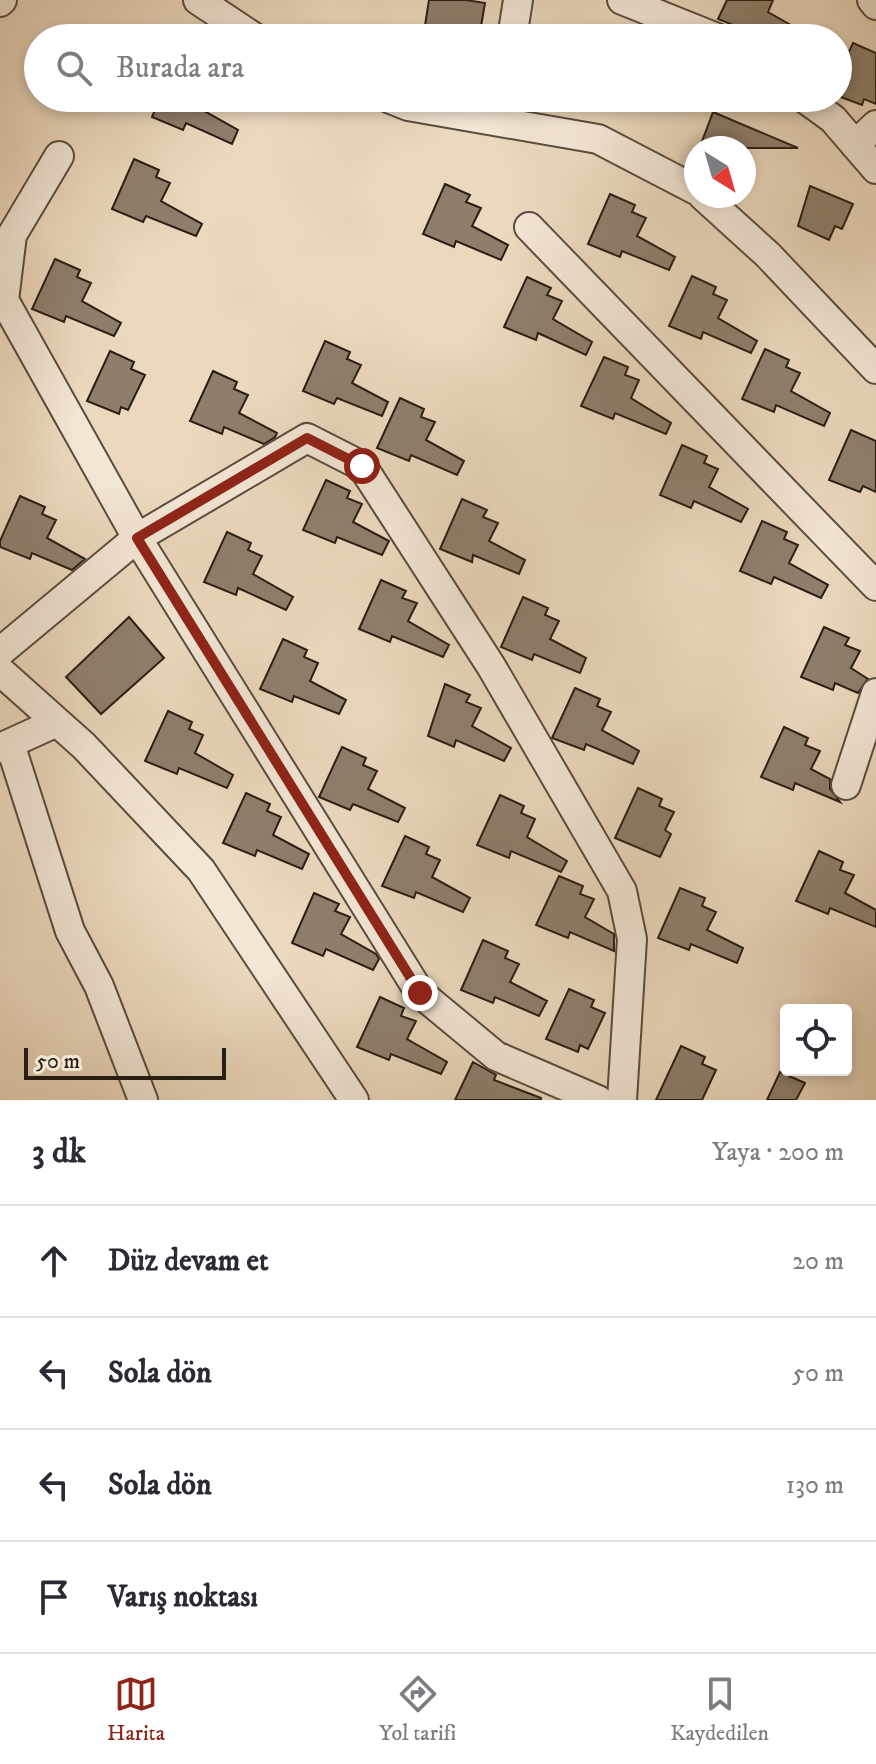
<!DOCTYPE html>
<html lang="tr">
<head>
<meta charset="utf-8">
<style>
	body { margin:0; font-family:"IM FELL DW Pica",serif; background:#f2f2f3; color:#2b2b33 }
	.controls { position:absolute; right:24px; bottom:24px; display:grid; overflow:hidden; border-radius:8px; box-shadow:0 4px 12px #0003 }
	.controls button { width:72px; height:72px; display:grid; place-items:center; padding:0; border:0; border-bottom:2px solid #e1e1e2; background:#fff; color:#2b2b33; font:40px sans-serif }
	.compass { position:absolute; left:684px; top:136px; width:72px; height:72px; border-radius:50%; background:#fff; box-shadow:0 4px 12px #0003; rotate:143deg }
	.scale { position:absolute; left:24px; bottom:20px; width:202px; box-sizing:border-box; padding-left:8px; border:4px solid #291e12; border-top:0; font-size:22px; line-height:28px; white-space:nowrap; color:#291e12; -webkit-text-stroke:6px #f2e6d4; paint-order:stroke }
	.stop { position:absolute; width:24px; height:24px; margin:-18px; border:6px solid #8f2418; border-radius:50%; background:#fff }
	.stop.end { background:#8f2418; border-color:#fff; box-shadow:0 2px 8px #0008 }
	.list { margin:0; padding:0; list-style:none }
	h2 { display:flex; justify-content:space-between; align-items:center; height:104px; margin:0; padding:0 32px; font-size:34px }
	h2 small { font-size:26px; font-weight:400; color:#7c7c81 }
	.list li { display:grid; grid-template-columns:52px 1fr auto; gap:24px; align-items:center; box-sizing:border-box; height:112px; padding:0 32px; border-top:2px solid #e1e1e2 }
	.list b { display:block; font-size:30px; white-space:nowrap }
	.list em { font-size:26px; font-style:normal; color:#7c7c81 }
	.icon { flex:none; width:44px; height:44px; fill:none; stroke:currentColor; stroke-width:2; stroke-linecap:round; stroke-linejoin:round }
	.map { position:relative; flex:none; width:876px; height:1100px; overflow:hidden }
	.search { position:absolute; background:#fff; box-shadow:0 4px 12px #0003; left:24px; right:24px; top:24px; height:88px; display:flex; align-items:center; gap:20px; box-sizing:border-box; padding:0 28px; border-radius:44px; color:#7c7c81; font-size:30px }
	.sheet { height:552px; background:#fff }
	nav { display:flex; justify-content:space-around; align-items:center; box-sizing:border-box; height:112px; border-top:2px solid #e1e1e2; background:#fff; font-size:22px; color:#7c7c81 }
	nav a { display:grid; justify-items:center; gap:4px }
	nav .on { color:#8f2418 }
	.map>svg:first-child { display:block }
	.building { fill:#8e7f6b; stroke:#291e12; stroke-width:2 }
	.lines { fill:none; stroke-linecap:round; stroke-linejoin:round }
	.street-casing { stroke:#5a4c3d; stroke-width:32 }
	.street { stroke:#f2e6d4; stroke-width:28 }
	.route { stroke:#8f2418; stroke-width:10 }
</style>
</head>
<body>
<div class="map">
<svg width="876" height="1100" viewBox="0 0 876 1100">
	<rect width="100%" height="100%" fill="#ebd8bd"/>
	<filter id="stains"><feTurbulence type="fractalNoise" baseFrequency=".0025" numOctaves="4"/><feColorMatrix values="0 0 0 0 .2 0 0 0 0 .09 0 0 0 0 .02 0 0 0 .5 -.17"/></filter>
	<radialGradient id="worn" r=".72"><stop offset=".6" stop-color="#630" stop-opacity="0"/><stop offset="1" stop-color="#630" stop-opacity=".3"/></radialGradient>
	<path class="building" d="M 429,0 L 466,0 L 485,3 L 479,38 L 423,38 Z
		M 727,0 L 773,0 L 768,12 L 805,33 L 802,38 L 780,38 L 752,26 L 750,32 L 718,19 Z
		M 853,43 L 876,53 L 876,104 L 864,99 L 862,105 L 838,96 L 838,75 Z
		M 160,98 L 207,98 L 201,109 L 238,130 L 232,144 L 186,123 L 183,130 L 152,117 Z
		M 713,112 L 798,148 L 714,148 L 701,144 Z
		M 134,159 L 159,170 L 156,177 L 170,183 L 161,201 L 202,224 L 196,236 L 146,216 L 143,222 L 112,209 Z
		M 445,184 L 470,195 L 466,202 L 481,208 L 472,226 L 508,245 L 501,260 L 456,241 L 454,247 L 423,234 Z
		M 810,186 L 853,204 L 842,229 L 835,226 L 829,240 L 798,226 Z
		M 610,194 L 635,205 L 632,212 L 646,218 L 637,236 L 675,257 L 669,270 L 622,251 L 620,257 L 588,244 Z
		M 55,259 L 80,270 L 77,277 L 91,283 L 82,301 L 121,323 L 114,336 L 66,316 L 64,322 L 32,309 Z
		M 692,276 L 716,287 L 713,294 L 727,300 L 718,318 L 757,341 L 751,353 L 703,332 L 701,339 L 669,326 Z
		M 527,277 L 551,288 L 547,295 L 562,301 L 553,319 L 592,342 L 586,355 L 538,333 L 536,340 L 504,327 Z
		M 325,341 L 350,352 L 347,359 L 361,365 L 352,383 L 388,402 L 382,416 L 337,398 L 334,404 L 303,391 Z
		M 765,349 L 789,360 L 786,367 L 800,373 L 791,391 L 830,413 L 824,426 L 776,405 L 774,412 L 742,399 Z
		M 110,351 L 134,362 L 131,369 L 145,375 L 128,410 L 121,407 L 119,414 L 87,401 Z
		M 604,357 L 628,367 L 625,375 L 639,380 L 631,398 L 671,423 L 666,434 L 615,413 L 613,419 L 581,406 Z
		M 213,371 L 237,382 L 234,389 L 248,395 L 239,413 L 277,433 L 275,437 L 264,444 L 224,427 L 222,434 L 190,421 Z
		M 400,398 L 424,409 L 421,417 L 435,422 L 426,440 L 464,461 L 457,475 L 411,455 L 409,461 L 377,448 Z
		M 851,430 L 876,441 L 876,492 L 863,486 L 860,492 L 829,480 Z
		M 682,445 L 707,456 L 704,463 L 718,469 L 709,487 L 748,509 L 741,522 L 694,501 L 691,508 L 660,495 Z
		M 326,480 L 350,491 L 347,498 L 362,504 L 353,522 L 389,541 L 382,555 L 337,537 L 335,543 L 303,530 Z
		M 20,496 L 45,507 L 42,514 L 56,520 L 47,538 L 85,559 L 72,570 L 32,553 L 30,559 L 0,547 L 0,541 Z
		M 462,499 L 487,510 L 483,517 L 498,523 L 489,541 L 525,560 L 519,574 L 473,555 L 472,562 L 440,549 Z
		M 762,521 L 787,532 L 784,539 L 798,545 L 789,563 L 828,585 L 821,598 L 774,577 L 771,584 L 740,571 Z
		M 227,532 L 251,543 L 248,550 L 262,556 L 253,574 L 293,597 L 286,610 L 238,588 L 236,595 L 204,582 Z
		M 381,580 L 406,591 L 402,598 L 417,603 L 408,621 L 449,645 L 443,657 L 392,636 L 390,642 L 359,629 Z
		M 523,597 L 548,608 L 545,615 L 559,621 L 550,639 L 586,658 L 580,673 L 534,654 L 532,660 L 501,647 Z
		M 129,617 L 164,658 L 101,714 L 66,677 Z
		M 824,627 L 849,638 L 845,645 L 860,651 L 851,668 L 868,679 L 858,693 L 835,683 L 833,690 L 801,677 Z
		M 283,639 L 307,650 L 304,657 L 318,663 L 310,681 L 346,700 L 339,714 L 294,696 L 292,702 L 260,689 Z
		M 445,684 L 470,695 L 466,702 L 481,708 L 472,726 L 511,748 L 504,761 L 456,740 L 454,747 L 428,736 Z
		M 575,688 L 600,699 L 597,706 L 611,712 L 602,730 L 639,751 L 633,764 L 586,744 L 584,750 L 552,738 Z
		M 168,711 L 192,722 L 189,729 L 203,735 L 195,753 L 233,775 L 227,788 L 179,768 L 177,774 L 145,761 Z
		M 784,727 L 808,738 L 805,745 L 820,751 L 811,769 L 830,779 L 830,789 L 840,802 L 795,783 L 793,790 L 761,777 Z
		M 342,747 L 366,758 L 363,765 L 377,771 L 368,789 L 405,808 L 398,822 L 353,804 L 350,810 L 319,797 Z
		M 638,788 L 662,799 L 659,806 L 674,812 L 665,830 L 671,834 L 660,857 L 615,838 Z
		M 246,793 L 270,804 L 267,811 L 281,817 L 273,835 L 309,854 L 302,869 L 257,850 L 255,856 L 223,843 Z
		M 500,795 L 524,806 L 521,813 L 535,819 L 527,837 L 567,861 L 561,872 L 511,851 L 509,858 L 477,845 Z
		M 405,836 L 429,847 L 426,854 L 440,860 L 432,877 L 470,898 L 463,912 L 416,892 L 414,898 L 382,886 Z
		M 819,851 L 843,862 L 840,870 L 854,875 L 845,893 L 876,910 L 876,927 L 830,908 L 828,914 L 796,901 Z
		M 559,876 L 583,886 L 580,894 L 594,899 L 585,917 L 614,934 L 614,951 L 570,932 L 568,938 L 536,925 Z
		M 680,888 L 705,898 L 702,906 L 716,912 L 707,930 L 743,948 L 737,963 L 691,944 L 689,950 L 658,938 Z
		M 314,893 L 339,904 L 335,911 L 350,917 L 341,934 L 376,954 L 379,959 L 373,970 L 326,949 L 323,956 L 292,943 Z
		M 483,940 L 508,951 L 505,958 L 519,964 L 510,982 L 547,1001 L 539,1016 L 495,997 L 493,1003 L 461,990 Z
		M 569,989 L 594,1000 L 591,1007 L 605,1013 L 588,1049 L 580,1045 L 578,1052 L 546,1039 Z
		M 380,997 L 404,1008 L 401,1016 L 416,1021 L 407,1039 L 447,1062 L 441,1074 L 391,1054 L 389,1060 L 357,1047 Z
		M 681,1046 L 705,1057 L 702,1064 L 716,1070 L 702,1100 L 656,1100 Z
		M 473,1062 L 496,1075 L 494,1080 L 541,1098 L 541,1100 L 455,1100 Z
		M 780,1072 L 805,1083 L 796,1100 L 767,1100 Z"/>
	<g class="lines">
		<g class="street-casing">
			<path id="street" d="M 198,0 L 255,38
				M 622,0 L 717,38
				M 872,0 L 876,5
				M 0,2 L 2,0
				M 512,38 L 518,0
				M 388,98 L 408,106 L 598,139 L 696,190
				M 804,98 L 833,119 L 876,169
				M 855,145 L 876,125
				M 59,156 L 12,235 L 4,300 L 137,538 L 420,993 L 496,1056 L 598,1100
				M 703,196 L 768,255 L 876,369
				M 529,227 L 876,586
				M 0,652 L 137,538 L 307,438 L 362,466 L 491,666 L 622,891 L 632,939 L 622,1100
				M 0,671 L 84,746 L 201,870 L 354,1100
				M 10,744 L 70,931 L 99,986 L 143,1100
				M 0,748 L 57,722
				M 846,785 L 876,693"/>
		</g>
		<use href="#street" class="street"/>
	</g>
	<g class="lines">
		<path class="route" d="M 362,466 L 307,438 L 137,538 L 420,993"/>
	</g>
	<rect width="100%" height="100%" filter="url(#stains)"/>
	<rect width="100%" height="100%" fill="url(#worn)"/>
</svg>
<div class="controls">
<button><svg class="icon" aria-label="locate" viewBox="0 0 24 24"><circle cx="12" cy="12" r="6"/><path d="M12 2v4M12 18v4M2 12h4M18 12h4"/></svg></button>
</div>
<svg class="compass" viewBox="-18 -18 36 36"><path d="M0-13l5 13h-10z" fill="#e53935"/><path d="M0 13l5-13h-10z" fill="#7c7c81"/></svg>
<div class="scale">50 m</div>
<div class="stop" style="left:362px;top:466px"></div>
<div class="stop end" style="left:420px;top:993px"></div>
<div class="search"><svg class="icon" aria-label="search" viewBox="0 0 24 24"><circle cx="10" cy="10" r="6"/><path d="M15 15l6 6"/></svg>Burada ara</div>
</div>
<section class="sheet">
<h2>3 dk<small>Yaya · 200 m</small></h2>
<ul class="list">
<li><svg class="icon" aria-label="ahead" viewBox="0 0 24 24"><path d="M12 20V5M6 11l6-6 6 6"/></svg><div><b>Düz devam et</b></div><em>20 m</em></li>
<li><svg class="icon" aria-label="left" viewBox="0 0 24 24"><path d="M17 20v-9H6M10 6l-5 5 5 5"/></svg><div><b>Sola dön</b></div><em>50 m</em></li>
<li><svg class="icon" aria-label="left" viewBox="0 0 24 24"><path d="M17 20v-9H6M10 6l-5 5 5 5"/></svg><div><b>Sola dön</b></div><em>130 m</em></li>
<li><svg class="icon" aria-label="arrive" viewBox="0 0 24 24"><path d="M6 21V4h12l-3 4 3 4H6"/></svg><div><b>Varış noktası</b></div></li>
</ul>
</section>
<nav>
<a class="on"><svg class="icon" aria-label="map" viewBox="0 0 24 24"><path d="M3 6l6-2 6 2 6-2v14l-6 2-6-2-6 2zM9 4v14M15 6v14"/></svg>Harita</a>
<a><svg class="icon" aria-label="directions" viewBox="0 0 24 24"><path d="M12 3l9 9-9 9-9-9zM9 14v-3h6M13 9l2 2-2 2"/></svg>Yol tarifi</a>
<a><svg class="icon" aria-label="saved" viewBox="0 0 24 24"><path d="M7 4h10v16l-5-4-5 4z"/></svg>Kaydedilen</a>
</nav>
</body>
</html>
